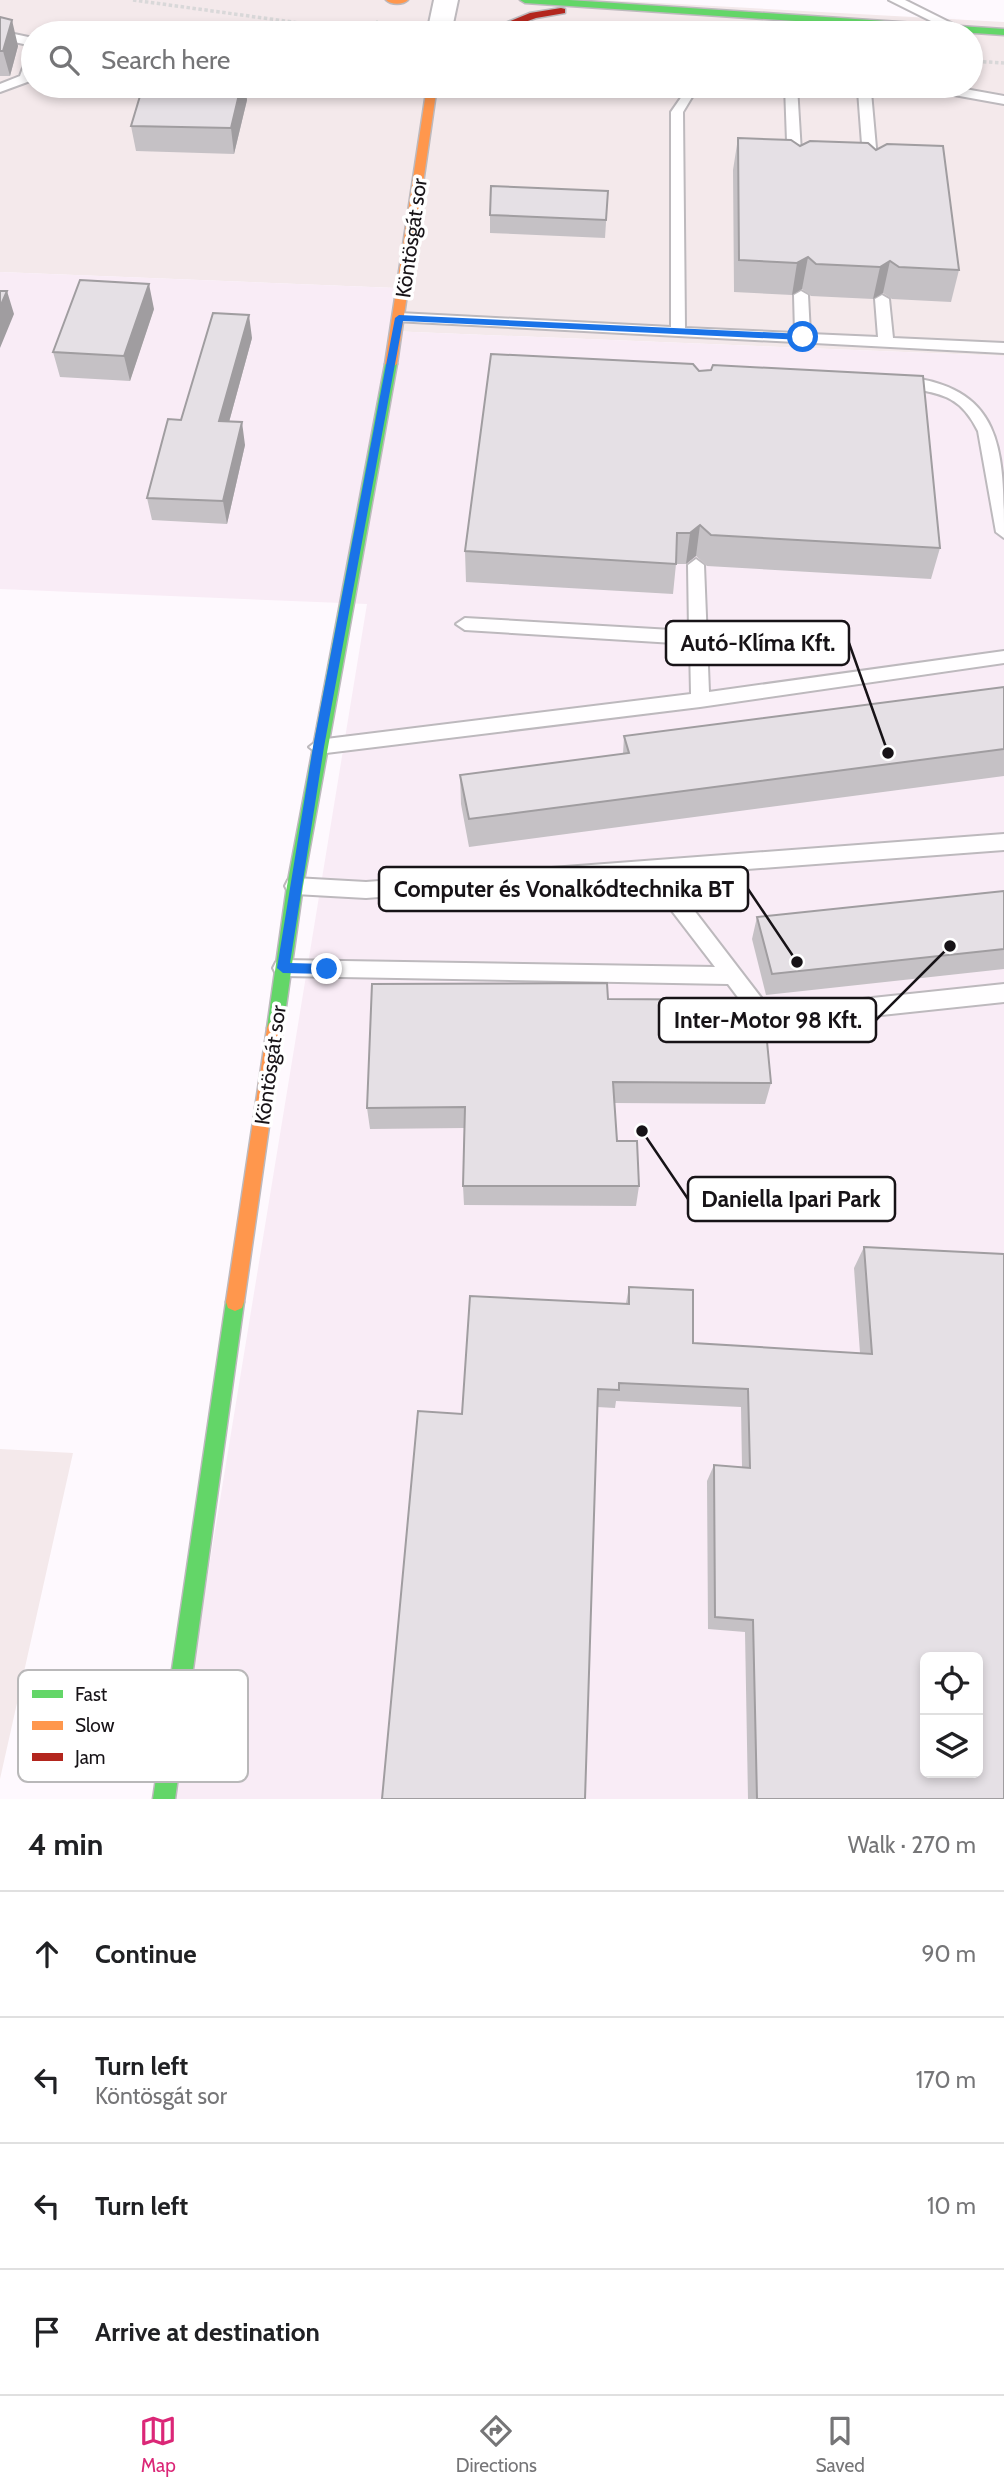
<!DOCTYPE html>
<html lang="en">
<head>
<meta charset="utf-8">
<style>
	body { margin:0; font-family:Cabin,sans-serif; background:#f6f6f6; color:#202124 }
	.controls { position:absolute; right:21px; bottom:21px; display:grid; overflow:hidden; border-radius:10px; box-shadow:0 4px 10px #0003 }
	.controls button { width:63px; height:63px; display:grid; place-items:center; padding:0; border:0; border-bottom:2px solid #e0e0e0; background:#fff; color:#202124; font:35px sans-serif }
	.stop { position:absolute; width:21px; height:21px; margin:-16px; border:5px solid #1a73e8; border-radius:50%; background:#fff }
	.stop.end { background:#1a73e8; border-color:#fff; box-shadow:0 2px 7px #0008 }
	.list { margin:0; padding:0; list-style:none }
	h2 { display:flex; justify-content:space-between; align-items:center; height:91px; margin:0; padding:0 28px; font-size:30px }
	h2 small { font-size:23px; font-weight:400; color:#757577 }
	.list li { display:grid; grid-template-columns:46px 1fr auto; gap:21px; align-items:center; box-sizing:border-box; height:126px; padding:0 28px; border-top:2px solid #e0e0e0 }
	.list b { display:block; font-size:26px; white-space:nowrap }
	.list p { margin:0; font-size:23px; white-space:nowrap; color:#757577 }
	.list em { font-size:23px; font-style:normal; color:#757577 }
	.icon { flex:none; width:38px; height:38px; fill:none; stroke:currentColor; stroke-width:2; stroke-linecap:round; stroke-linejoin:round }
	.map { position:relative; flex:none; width:1004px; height:1799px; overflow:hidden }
	.search { position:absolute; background:#fff; box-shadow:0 4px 10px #0003; left:21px; right:21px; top:21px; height:77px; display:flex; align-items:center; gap:18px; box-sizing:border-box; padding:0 24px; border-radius:38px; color:#757577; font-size:26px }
	.sheet { height:595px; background:#fff }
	nav { display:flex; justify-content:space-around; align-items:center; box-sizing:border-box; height:98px; border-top:2px solid #e0e0e0; background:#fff; font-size:19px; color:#757577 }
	nav a { display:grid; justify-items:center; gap:4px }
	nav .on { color:#db2777 }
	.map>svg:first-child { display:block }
	.commercial { fill:#f4e9eb; fill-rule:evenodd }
	.industrial { fill:#f9ecf6; fill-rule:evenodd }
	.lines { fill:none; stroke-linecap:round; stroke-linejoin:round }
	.lane-casing { stroke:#bdb9bd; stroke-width:4 }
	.street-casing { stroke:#bdb9bd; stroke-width:4 }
	.fast-casing { stroke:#bdb9bd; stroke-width:3 }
	.slow-casing { stroke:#bdb9bd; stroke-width:3 }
	.jam-casing { stroke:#bdb9bd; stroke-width:3 }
	.path { stroke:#d9d8d9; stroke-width:3.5; stroke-dasharray:3.5 2.5; stroke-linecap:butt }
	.lane { fill:#fffeff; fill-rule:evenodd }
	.street { fill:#fffeff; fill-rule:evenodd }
	.fast { fill:#63d668; fill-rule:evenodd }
	.slow { fill:#ff974d; fill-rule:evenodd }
	.jam { fill:#b3261e; fill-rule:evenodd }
	.wall { fill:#c5c1c5 }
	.shaded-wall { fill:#a09da0 }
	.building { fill:#e5e0e5; stroke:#a09da0; stroke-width:2; fill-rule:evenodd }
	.route { fill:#1a73e8 }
	.labels { text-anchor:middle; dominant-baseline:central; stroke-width:7; stroke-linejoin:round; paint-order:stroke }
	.street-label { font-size:21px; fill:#171317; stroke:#fff }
	.key { fill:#fff; stroke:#b9b8b9; stroke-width:2 }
	.key-label { font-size:19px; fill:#171317 }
	.leader { fill:none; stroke:#171317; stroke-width:2.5 }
	.callout-dot { fill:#171317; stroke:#fff; stroke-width:2.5 }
	.callout { fill:#fff; stroke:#171317; stroke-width:2.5 }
	.callout-label { font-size:23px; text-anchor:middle; font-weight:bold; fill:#171317 }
</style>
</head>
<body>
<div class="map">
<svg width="1004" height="1799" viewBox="0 0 1004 1799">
	<rect width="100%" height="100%" fill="#fef9fe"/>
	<path class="commercial" d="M 0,0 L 604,0 L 1004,22 L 1004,356 L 389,331 L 396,288 L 0,272 ZM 33,33 L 971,33 L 971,86 L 33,86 Z
		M 0,1449 L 73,1453 L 0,1779 Z"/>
	<path class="industrial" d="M 0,272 L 396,288 L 390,331 L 1004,356 L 1004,1799 L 171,1799 L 367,604 L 0,589 ZM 925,1657 L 978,1657 L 978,1773 L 925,1773 Z"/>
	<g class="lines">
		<g class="lane-casing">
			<path id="lane" d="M 889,0 L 905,0 L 965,30 L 955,33 Z
				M 0,31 L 33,38 L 33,46 L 0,39 Z
				M 33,53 L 30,81 L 0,92 L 0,84 L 20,76 L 27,57 Z
				M 712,86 L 692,97 L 683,112 L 685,328 L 795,333 L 794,295 L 801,291 L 808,295 L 810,334 L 878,337 L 875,299 L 882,295 L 889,299 L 893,338 L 1004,343 L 1004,353 L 394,321 L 394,315 L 399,313 L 671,327 L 671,112 L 687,89 Z
				M 785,86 L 797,86 L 802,169 L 795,173 L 788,169 Z
				M 817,86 L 954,87 L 1004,96 L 1004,104 L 954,95 L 871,92 L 878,170 L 871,174 L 864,170 L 858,91 L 823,90 Z
				M 898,376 C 1004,385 1004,449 1004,538 L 996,532 L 978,431 C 957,388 932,395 893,384 L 893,378 Z
				M 696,559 L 704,565 L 709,692 L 1004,651 L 1004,663 L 700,707 L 318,754 L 309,747 L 318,740 L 691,694 L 690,644 L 465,630 L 456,624 L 465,618 L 689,631 L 688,565 Z
				M 1004,834 L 1004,850 L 667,875 L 766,1004 L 778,1008 L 1004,984 L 1004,1002 L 778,1026 L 752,1016 L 728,984 L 283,976 L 276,974 L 273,968 L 276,962 L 283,960 L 715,967 L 646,877 L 366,898 L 295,894 L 288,892 L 285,886 L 288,880 L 295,878 L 366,882 Z"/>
		</g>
		<g class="street-casing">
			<path id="street" d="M 434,0 L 458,0 L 451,33 L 427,33 Z"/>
		</g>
		<g class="fast-casing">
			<path id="fast" d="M 520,0 L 569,0 L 1004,29 L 1004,35 L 525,3 Z
				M 391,360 L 397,364 L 303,886 L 283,1028 L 281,1033 L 275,1035 L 269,1033 L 267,1028 L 287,886 L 385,364 Z
				M 235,1293 L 242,1296 L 244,1302 L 175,1799 L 153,1799 L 226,1302 L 228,1296 Z"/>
		</g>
		<g class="slow-casing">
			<path id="slow" d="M 386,0 L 408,0 C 403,5 391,5 386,0 Z
				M 427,86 L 437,86 L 397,364 L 391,368 L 385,364 Z
				M 275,1021 L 281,1023 L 283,1028 L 244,1302 L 242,1308 L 235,1311 L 228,1308 L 226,1302 L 267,1028 L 269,1023 Z"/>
		</g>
		<g class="jam-casing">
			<path id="jam" d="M 561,8 L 565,9 L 565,13 L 536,18 L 495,33 L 481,33 L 530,13 Z"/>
		</g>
		<path class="path" d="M 133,0 L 343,29 L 378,22
			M 971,61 L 1004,63"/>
		<use href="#lane" class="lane"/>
		<use href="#street" class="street"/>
		<use href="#fast" class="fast"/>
		<use href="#slow" class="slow"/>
		<use href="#jam" class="jam"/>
	</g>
	<path class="wall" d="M 0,17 L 18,46 L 10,76 L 0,76 Z
		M 143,86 L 245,86 L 247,100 L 234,154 L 136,151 L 131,126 Z
		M 738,138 L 959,270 L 951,302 L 892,299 L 883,293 L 873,299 L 811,296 L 802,289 L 792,295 L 734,292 L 733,170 Z
		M 608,191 L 605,238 L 490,233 L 490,215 Z
		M 154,309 L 130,381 L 60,377 L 53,352 Z
		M 252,338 L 229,422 L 245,445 L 227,524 L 152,520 L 147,498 L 181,420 Z
		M 699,371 L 940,548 L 931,579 L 707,566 L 696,556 L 686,564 L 676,564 L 673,594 L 466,582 L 465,551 Z
		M 1004,687 L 1004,776 L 469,847 L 461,804 L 460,775 L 623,754 L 624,736 Z
		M 1004,891 L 1004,969 L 766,995 L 752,939 L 757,917 Z
		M 608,999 L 771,1083 L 765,1104 L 614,1103 L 617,1141 L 639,1186 L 636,1206 L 464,1205 L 463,1186 L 464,1128 L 370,1129 L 367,1108 Z
		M 864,1247 L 1004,1799 L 748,1799 L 745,1632 L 708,1629 L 707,1481 L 714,1465 L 742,1467 L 741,1407 L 616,1401 L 615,1408 L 597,1407 L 462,1414 L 626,1303 L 629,1287 L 693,1343 L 860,1353 L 854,1268 Z"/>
	<path class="shaded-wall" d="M 12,20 L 18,46 L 10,76 L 3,51 Z
		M 241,86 L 245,86 L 247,100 L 234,154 L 231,128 Z
		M 808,257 L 802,289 L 792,295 L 797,263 Z
		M 890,261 L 883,293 L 873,299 L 880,267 Z
		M 149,284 L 154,309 L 130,381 L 124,356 Z
		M 7,291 L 14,314 L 0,348 L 0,307 Z
		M 249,315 L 252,338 L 223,444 L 219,421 Z
		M 242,422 L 245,445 L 227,524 L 223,501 Z
		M 700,525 L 696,556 L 686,564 L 690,533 Z"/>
	<path class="building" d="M 0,17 L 12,20 L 3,51 L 0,51 Z
		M 143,86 L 241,86 L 231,128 L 131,126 Z
		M 738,138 L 791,140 L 800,146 L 810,141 L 868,143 L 876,150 L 887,144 L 943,146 L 959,270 L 899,267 L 890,261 L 880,267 L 816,264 L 808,257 L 797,263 L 739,260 Z
		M 491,186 L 608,191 L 606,220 L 490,215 Z
		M 80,280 L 149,284 L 124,356 L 53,352 Z
		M 0,291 L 7,291 L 0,307 Z
		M 213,313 L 249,315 L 219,421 L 242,422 L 223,501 L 147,498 L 168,419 L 181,420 Z
		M 491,354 L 693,364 L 699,371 L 711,370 L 713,365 L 923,376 L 940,548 L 711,535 L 700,525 L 690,533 L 677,533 L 676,564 L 465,551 Z
		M 1004,687 L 1004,749 L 469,819 L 460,775 L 629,753 L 624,736 Z
		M 1004,891 L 1004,949 L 772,974 L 757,917 Z
		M 607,983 L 608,999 L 763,1000 L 771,1083 L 613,1082 L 617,1141 L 637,1141 L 639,1186 L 463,1186 L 465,1107 L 367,1108 L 372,984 Z
		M 864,1247 L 1004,1254 L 1004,1799 L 757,1799 L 753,1620 L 715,1617 L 714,1465 L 750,1468 L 748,1389 L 619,1383 L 619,1390 L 598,1389 L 585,1799 L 382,1799 L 418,1411 L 462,1414 L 470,1296 L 629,1304 L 629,1287 L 693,1290 L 693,1343 L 872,1354 ZM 925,1657 L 978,1657 L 978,1773 L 925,1773 Z"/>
	<path class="route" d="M 399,315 L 803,334 L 808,337 L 803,340 L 403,321 L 324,747 L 290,963 L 327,964 L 332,969 L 327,974 L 283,973 L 277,968 L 313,747 L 395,318 Z"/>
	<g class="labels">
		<g class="street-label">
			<text transform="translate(411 238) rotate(-82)">Köntösgát sor</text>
			<text transform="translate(270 1065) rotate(-82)">Köntösgát sor</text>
		</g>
	</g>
	<rect x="18" y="1670" width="230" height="112" rx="10" class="key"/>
	<rect x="32" y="1690" width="31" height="8" fill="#63d668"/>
	<rect x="32" y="1721" width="31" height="9" fill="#ff974d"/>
	<rect x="32" y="1753" width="31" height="8" fill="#b3261e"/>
	<g class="key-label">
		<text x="75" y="1701">Fast</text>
		<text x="75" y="1732">Slow</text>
		<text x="75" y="1764">Jam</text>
	</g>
	<path class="leader" d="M888 753L849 643M797 962L748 889M950 946L876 1020M642 1131L688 1199"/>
	<g class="callout-dot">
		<circle cx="888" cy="753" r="7"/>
		<circle cx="797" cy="962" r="7"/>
		<circle cx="950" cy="946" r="7"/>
		<circle cx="642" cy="1131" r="7"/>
	</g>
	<g class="callout">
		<rect x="666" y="621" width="183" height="44" rx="7"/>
		<rect x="379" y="867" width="369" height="44" rx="7"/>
		<rect x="659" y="998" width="217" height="44" rx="7"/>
		<rect x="688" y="1177" width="207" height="44" rx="7"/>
	</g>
	<g class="callout-label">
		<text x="758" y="651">Autó-Klíma Kft.</text>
		<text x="564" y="897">Computer és Vonalkódtechnika BT</text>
		<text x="768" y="1028">Inter-Motor 98 Kft.</text>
		<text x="791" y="1207">Daniella Ipari Park</text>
	</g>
</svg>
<div class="controls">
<button><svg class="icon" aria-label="locate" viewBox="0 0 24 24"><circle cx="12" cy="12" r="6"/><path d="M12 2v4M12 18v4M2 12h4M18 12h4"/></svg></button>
<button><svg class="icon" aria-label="layers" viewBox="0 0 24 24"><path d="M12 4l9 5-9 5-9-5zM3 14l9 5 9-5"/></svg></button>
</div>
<div class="stop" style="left:803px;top:337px"></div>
<div class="stop end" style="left:327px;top:969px"></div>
<div class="search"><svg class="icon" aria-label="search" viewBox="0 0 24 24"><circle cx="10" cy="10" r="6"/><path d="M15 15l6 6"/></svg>Search here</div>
</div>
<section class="sheet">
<h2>4 min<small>Walk · 270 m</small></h2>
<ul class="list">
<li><svg class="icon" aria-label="ahead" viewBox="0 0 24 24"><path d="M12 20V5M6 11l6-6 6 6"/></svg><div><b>Continue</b></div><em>90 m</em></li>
<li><svg class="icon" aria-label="left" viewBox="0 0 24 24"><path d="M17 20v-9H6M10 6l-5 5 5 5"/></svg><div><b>Turn left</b><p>Köntösgát sor</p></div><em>170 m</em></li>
<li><svg class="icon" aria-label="left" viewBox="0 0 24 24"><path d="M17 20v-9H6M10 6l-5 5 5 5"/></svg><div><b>Turn left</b></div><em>10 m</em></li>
<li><svg class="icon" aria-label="arrive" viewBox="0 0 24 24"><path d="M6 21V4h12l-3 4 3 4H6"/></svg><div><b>Arrive at destination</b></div></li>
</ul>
</section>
<nav>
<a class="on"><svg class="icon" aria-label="map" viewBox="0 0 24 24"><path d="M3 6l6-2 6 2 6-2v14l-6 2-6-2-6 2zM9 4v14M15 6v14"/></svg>Map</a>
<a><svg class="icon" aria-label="directions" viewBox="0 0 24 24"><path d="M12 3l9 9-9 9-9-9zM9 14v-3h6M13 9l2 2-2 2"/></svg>Directions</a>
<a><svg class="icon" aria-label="saved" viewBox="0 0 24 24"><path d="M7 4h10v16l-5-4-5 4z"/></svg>Saved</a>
</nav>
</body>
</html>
